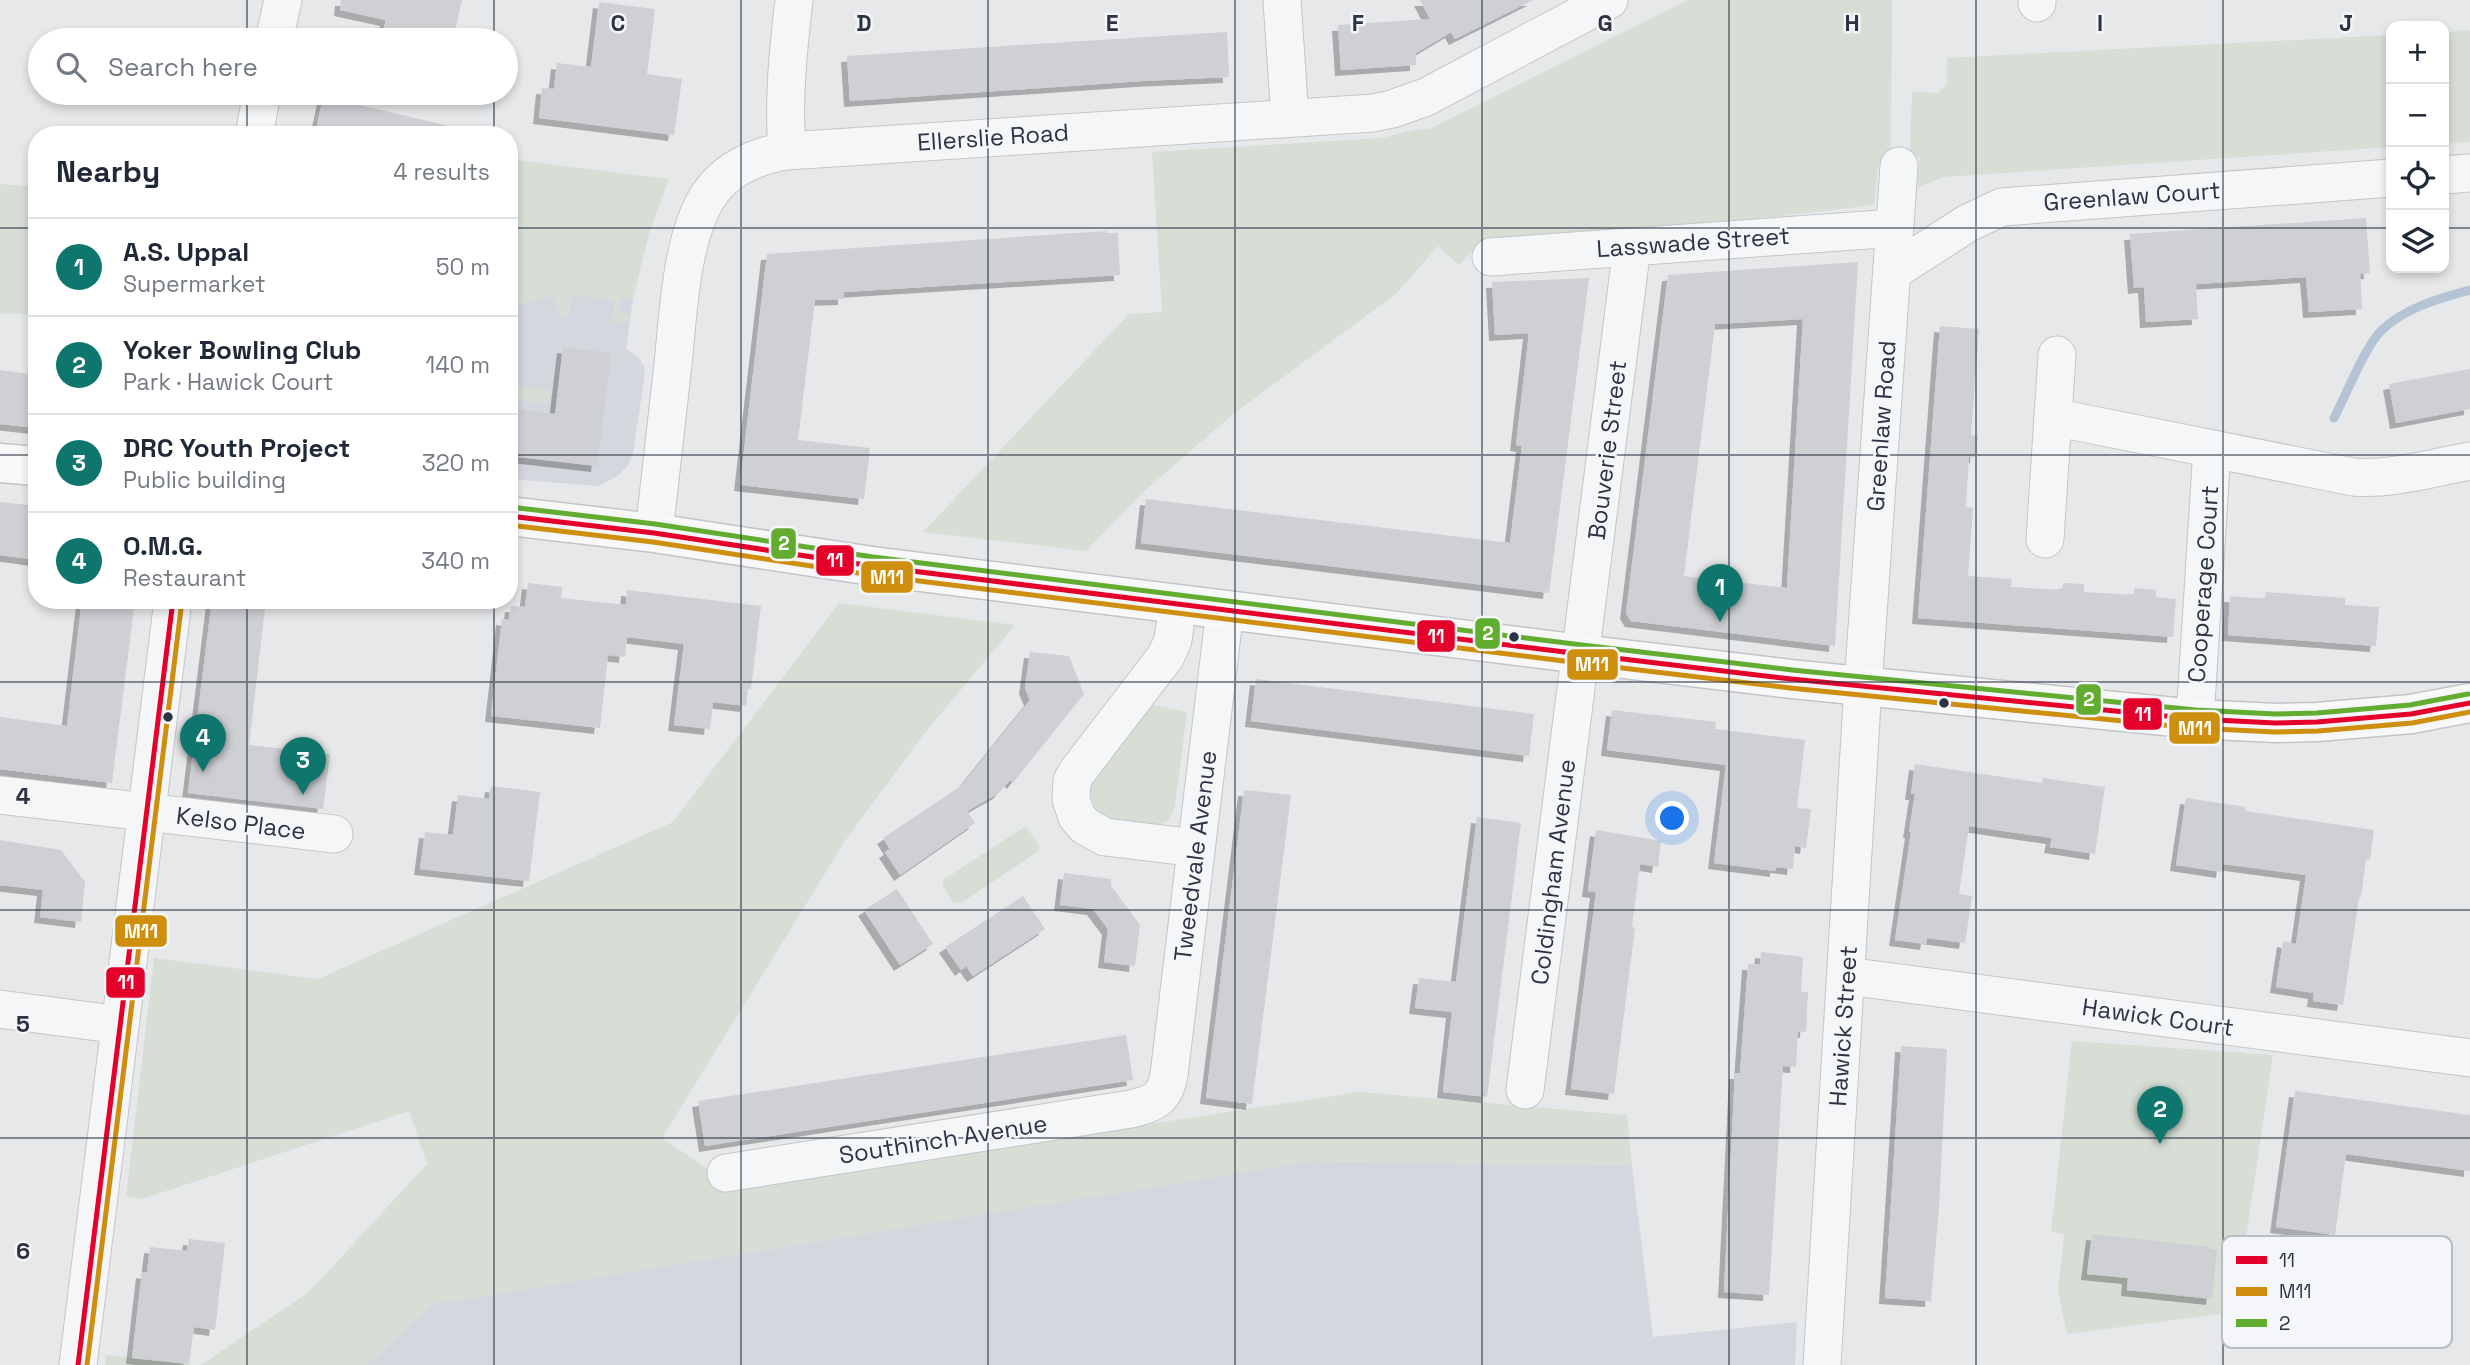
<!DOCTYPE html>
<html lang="en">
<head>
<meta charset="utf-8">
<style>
	body { margin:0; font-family:"Space Grotesk",sans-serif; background:#f6f6f7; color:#1f2937 }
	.controls { position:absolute; right:21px; top:21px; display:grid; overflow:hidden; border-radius:14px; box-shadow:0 4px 10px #0003 }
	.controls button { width:63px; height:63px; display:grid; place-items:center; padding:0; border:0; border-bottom:2px solid #e0e1e3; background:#fff; color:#1f2937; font:35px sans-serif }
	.you { position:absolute; left:1673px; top:819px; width:24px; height:24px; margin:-18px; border:5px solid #fff; border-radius:50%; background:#1a73e8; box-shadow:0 0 0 10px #1a73e833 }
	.badge { display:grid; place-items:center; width:46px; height:46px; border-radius:50%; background:#0f766e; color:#fff; font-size:23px; font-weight:700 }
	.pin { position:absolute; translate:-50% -58px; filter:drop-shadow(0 2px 4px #0008) }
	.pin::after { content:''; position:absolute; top:37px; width:24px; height:21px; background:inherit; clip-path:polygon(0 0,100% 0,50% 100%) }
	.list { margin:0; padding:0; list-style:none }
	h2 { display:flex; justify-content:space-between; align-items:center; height:91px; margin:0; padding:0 28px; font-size:30px }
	h2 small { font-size:23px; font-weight:400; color:#747a83 }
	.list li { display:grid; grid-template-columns:46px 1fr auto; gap:21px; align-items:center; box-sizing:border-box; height:98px; padding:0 28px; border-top:2px solid #e0e1e3 }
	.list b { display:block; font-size:26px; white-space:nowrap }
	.list p { margin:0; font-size:23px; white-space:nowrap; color:#747a83 }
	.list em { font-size:23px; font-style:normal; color:#747a83 }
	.icon { flex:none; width:38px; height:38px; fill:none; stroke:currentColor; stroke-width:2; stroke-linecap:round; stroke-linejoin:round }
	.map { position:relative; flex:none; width:2470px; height:1365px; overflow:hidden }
	.search { position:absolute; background:#fff; box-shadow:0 4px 10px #0003; left:28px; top:28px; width:490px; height:77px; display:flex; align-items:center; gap:18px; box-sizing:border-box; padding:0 24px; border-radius:38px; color:#747a83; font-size:26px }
	.panel { position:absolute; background:#fff; box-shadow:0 4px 10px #0003; left:28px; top:126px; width:490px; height:483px; border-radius:28px }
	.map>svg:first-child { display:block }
	.built { fill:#d4d7dd }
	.green { fill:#d6ded6 }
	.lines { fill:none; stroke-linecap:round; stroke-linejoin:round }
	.stream { stroke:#b4c4d5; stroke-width:9 }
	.building { fill:#ced0d3; fill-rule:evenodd; filter:url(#shadow) }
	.minor-casing { stroke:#c4c6c8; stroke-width:39 }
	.major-casing { stroke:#c2c5c8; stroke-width:41 }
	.minor { stroke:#f5f6f7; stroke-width:37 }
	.major { stroke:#f8f8f8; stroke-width:38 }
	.bus-1-casing { stroke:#f4f6f9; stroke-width:10 }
	.bus-2-casing { stroke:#f4f6f9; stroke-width:10 }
	.bus-3-casing { stroke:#f4f6f9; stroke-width:10 }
	.bus-1 { stroke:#e4002b; stroke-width:5 }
	.bus-2 { stroke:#ce8f0e; stroke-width:5 }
	.bus-3 { stroke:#62ad2f; stroke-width:5 }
	.grid { fill:none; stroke:#2b3445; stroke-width:2; stroke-opacity:0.55 }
	.bus-dot { fill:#2b3445; stroke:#f4f6f9; stroke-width:2.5 }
	.labels { text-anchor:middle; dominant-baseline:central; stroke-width:5; stroke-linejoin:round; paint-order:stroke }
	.street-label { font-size:24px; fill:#2b3445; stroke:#f4f6f9 }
	.key { fill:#f4f6f9; stroke:#b8bcc3; stroke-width:2 }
	.key-label { font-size:19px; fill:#2b3445 }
	.grid-label { font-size:23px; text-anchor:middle; font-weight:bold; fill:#2b3445; stroke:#f4f6f9; stroke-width:5; stroke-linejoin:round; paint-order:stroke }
	.line-badge { stroke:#f4f6f9; stroke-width:2.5 }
	.badge-label { font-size:19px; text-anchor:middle; font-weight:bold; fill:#fff }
</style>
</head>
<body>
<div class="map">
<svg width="2470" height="1365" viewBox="0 0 2470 1365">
	<defs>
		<filter id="shadow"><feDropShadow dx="-6" dy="6" stdDeviation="0" flood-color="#0004"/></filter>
	</defs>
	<rect width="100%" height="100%" fill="#e6e8ea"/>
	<path class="built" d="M 554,290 L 634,292 L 626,349 L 638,357 L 644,366 L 645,373 L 633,453 L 628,465 L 619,475 L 599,486 L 509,479 L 509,301 Z
		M 1312,1161 L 1632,1166 L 1653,1337 L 1797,1322 L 1795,1365 L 367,1365 L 432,1304 Z"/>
	<path class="green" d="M 1688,0 L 1892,0 L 1891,146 L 1878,167 L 1874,205 L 1641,233 L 1475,249 L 1459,265 L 1438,246 L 1397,293 L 1232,415 L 1141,494 L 1086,551 L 923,532 L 1129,314 L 1162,312 L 1152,152 L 1382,138 L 1414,130 L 1429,129 Z
		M 2470,30 L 2470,142 L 2444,144 L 2444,32 Z
		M 2391,35 L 2391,147 L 1944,177 L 1913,189 L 1920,158 L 1915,156 L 1910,149 L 1912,92 L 1938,93 L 1947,84 L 1947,58 Z
		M 509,159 L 669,179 L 649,234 L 633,299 L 620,298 L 619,313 L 630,315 L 629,323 L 612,321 L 614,300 L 572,295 L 569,316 L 560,317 L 554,296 L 509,307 Z
		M 0,184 L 37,187 L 37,315 L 0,313 Z
		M 509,386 L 550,390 L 548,404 L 509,399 Z
		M 839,603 L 1015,625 L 923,735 L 845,841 L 662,1138 L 735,1187 L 1359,1092 L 1627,1115 L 1632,1166 L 1312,1161 L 432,1304 L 367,1365 L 201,1365 L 309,1292 L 427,1164 L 409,1111 L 142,1199 L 126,1197 L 154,958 L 318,979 L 673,822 Z
		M 1149,704 L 1187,712 L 1175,806 C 1173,815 1166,824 1157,826 C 1142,830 1108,824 1098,812 C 1090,800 1090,788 1092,774 Z
		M 1024,827 L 1027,828 L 1040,846 L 1039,851 L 961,903 L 954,903 L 943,886 L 943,880 Z
		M 2072,1041 L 2273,1055 L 2235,1312 L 2067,1334 L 2058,1291 L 2064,1234 L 2051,1232 Z
		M 106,1355 L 189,1364 L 190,1365 L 105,1365 Z"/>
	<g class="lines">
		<path class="stream" d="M 2334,418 C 2345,397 2366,345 2381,331 C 2404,308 2440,298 2470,290"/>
	</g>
	<path class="building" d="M 341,0 L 462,0 L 453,40 L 399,40 L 382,36 L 386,20 L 340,10 Z
		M 1420,0 L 1533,0 L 1455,39 L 1451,32 L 1416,53 L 1416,65 L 1341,70 L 1338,25 L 1430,19 Z
		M 599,2 L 655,9 L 647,74 L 682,79 L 674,135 L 539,118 L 542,88 L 554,89 L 557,63 L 591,67 Z
		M 1227,32 L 1229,77 L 1142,81 L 850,101 L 847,56 Z
		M 324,93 L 348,93 L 346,102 L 449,126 L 448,135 L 315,135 Z
		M 2366,218 L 2370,273 L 2360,274 L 2362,309 L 2309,312 L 2306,277 L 2196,284 L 2198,319 L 2146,322 L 2144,287 L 2134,288 L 2130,234 Z
		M 1106,231 L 1106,233 L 1118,233 L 1120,275 L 844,292 L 844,299 L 815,300 L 798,440 L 870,448 L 864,499 L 740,485 L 767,254 Z
		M 1858,262 L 1835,646 L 1631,621 L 1626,613 L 1668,275 ZM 1803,319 L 1787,588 L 1684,576 L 1715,324 Z
		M 1589,278 L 1549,593 L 1141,543 L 1146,499 L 1510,543 L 1522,446 L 1516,445 L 1529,333 L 1495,335 L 1492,282 Z
		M 1940,326 L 1979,329 L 1971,435 L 1978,436 L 1976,457 L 1969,457 L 1966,507 L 1973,508 L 1968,576 L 2012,579 L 2011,587 L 2062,590 L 2063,583 L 2084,584 L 2084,592 L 2134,595 L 2134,588 L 2156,590 L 2156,597 L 2176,599 L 2173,637 L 1918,618 Z
		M 563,347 L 611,353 L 597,466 L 509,456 L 509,408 L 555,414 Z
		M 2470,369 L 2470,409 L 2396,423 L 2389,384 Z
		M 0,370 L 37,375 L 37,428 L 0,424 Z
		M 0,502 L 37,506 L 37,560 L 0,555 Z
		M 528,583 L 562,587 L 561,598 L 626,605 L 627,590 L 761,606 L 751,689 L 748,689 L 746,706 L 713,702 L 710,729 L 674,725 L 684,644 L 627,637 L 625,657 L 608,655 L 600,728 L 491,716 L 502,619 L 509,620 L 511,606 L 525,607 Z
		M 2266,592 L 2345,598 L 2345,605 L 2379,607 L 2376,646 L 2228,635 L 2230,596 L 2265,599 Z
		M 82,600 L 135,600 L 112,783 L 0,769 L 0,717 L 67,726 Z
		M 212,600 L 266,600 L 249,745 L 330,754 L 323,809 L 188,793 Z
		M 1030,652 L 1069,656 L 1084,694 L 1013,783 L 1010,780 L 999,793 L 967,811 L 975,823 L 900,875 L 885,852 L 890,849 L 883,838 L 961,786 L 1030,700 L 1025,688 Z
		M 1256,679 L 1534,714 L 1529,756 L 1251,721 Z
		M 1612,710 L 1716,722 L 1715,729 L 1805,740 L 1797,808 L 1811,809 L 1806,848 L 1795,846 L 1793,869 L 1776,867 L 1776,871 L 1714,863 L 1726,765 L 1607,750 Z
		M 1915,764 L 2042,783 L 2043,778 L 2105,787 L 2095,854 L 2050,847 L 2052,838 L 1969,826 L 1959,894 L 1972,896 L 1965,943 L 1927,938 L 1926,944 L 1895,940 L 1911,832 L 1909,832 L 1915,794 L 1911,794 Z
		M 491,786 L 540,792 L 529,881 L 420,869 L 425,832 L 453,835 L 458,795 L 489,799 Z
		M 1244,790 L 1291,795 L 1252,1104 L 1206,1098 Z
		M 2186,798 L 2246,807 L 2245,811 L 2374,830 L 2370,860 L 2366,859 L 2361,897 L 2359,898 L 2343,1005 L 2313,1001 L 2314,993 L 2276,987 L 2283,941 L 2296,944 L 2306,875 L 2223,864 L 2222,872 L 2176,865 Z
		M 1477,817 L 1521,823 L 1487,1097 L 1443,1092 L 1452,1012 L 1415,1008 L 1419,978 L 1456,982 Z
		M 1596,830 L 1661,841 L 1658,867 L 1640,864 L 1632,927 L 1635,928 L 1614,1094 L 1571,1089 L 1596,892 L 1588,891 Z
		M 0,840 L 61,850 L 85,882 L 81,922 L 40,917 L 43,890 L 0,885 Z
		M 1064,873 L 1111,879 L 1111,886 L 1140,925 L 1135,966 L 1104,962 L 1108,929 L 1093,909 L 1060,905 Z
		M 897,889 L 933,944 L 900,965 L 864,910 Z
		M 1023,896 L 1045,929 L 973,976 L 966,966 L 961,970 L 945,947 Z
		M 1761,952 L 1803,957 L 1801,992 L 1808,992 L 1806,1032 L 1798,1031 L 1796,1067 L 1783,1066 L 1769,1295 L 1724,1292 L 1735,1073 L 1740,1073 L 1748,964 L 1760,964 Z
		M 1126,1035 L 1133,1080 L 705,1146 L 698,1101 Z
		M 1901,1046 L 1947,1049 L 1939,1207 L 1931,1301 L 1885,1298 Z
		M 2295,1091 L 2470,1115 L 2470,1171 L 2346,1154 L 2335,1235 L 2276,1227 Z
		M 2092,1234 L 2210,1247 L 2209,1249 L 2217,1250 L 2212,1299 L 2127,1290 L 2128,1278 L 2087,1274 Z
		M 189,1239 L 225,1243 L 215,1330 L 194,1327 L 189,1364 L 132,1358 L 142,1272 L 147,1273 L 150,1247 L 187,1251 Z"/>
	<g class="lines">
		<g class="minor-casing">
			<path id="minor" d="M 1282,0 L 1290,118
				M 2037,3 L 2037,0
				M 274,40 L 283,0
				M 254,135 L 262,93
				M 787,151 C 783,100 788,51 794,0
				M 2444,175 L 2470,173
				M 1491,257 L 1895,228
				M 1892,272 L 1968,223 L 2002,207 L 2391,178
				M 2053,417 L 2353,477 C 2392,480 2431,468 2470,461
				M 654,533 C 660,477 667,421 673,364 C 678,316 681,240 707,198 C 724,170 755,156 787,151 L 1373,113 L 1392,109 L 1426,97 L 1609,0
				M 2045,539 L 2057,355
				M 1178,604 L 1173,640 L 1166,656 L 1077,772 L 1072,781 L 1071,799 L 1077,817 L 1085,826 L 1105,837 L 1196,848
				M 2195,719 L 2212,449
				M 0,795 L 334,834
				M 1847,976 L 2470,1058
				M 0,1009 L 120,1025
				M 1525,1090 L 1632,247
				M 726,1173 L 1131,1109 C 1153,1104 1165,1099 1169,1075 L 1225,610
				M 78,1365 L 173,600
				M 1822,1365 L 1863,686 L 1899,166"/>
		</g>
		<g class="major-casing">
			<path id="major" d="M 0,463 L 37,466
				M 509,516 L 654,533 L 872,566 L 1581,654 L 1791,679 L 2195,719 L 2275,723 L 2317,722 L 2411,714 L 2470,703"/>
		</g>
		<use href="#minor" class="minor"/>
		<use href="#major" class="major"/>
		<g class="bus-1-casing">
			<path id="bus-1" d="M 509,516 L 654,533 L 872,566 L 1581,654 L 1791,679 L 2195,719 L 2275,723 L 2317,722 L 2411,714 L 2470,703
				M 78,1365 L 173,600"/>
		</g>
		<g class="bus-2-casing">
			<path id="bus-2" d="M 509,525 L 653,542 L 871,575 L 1580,663 L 1790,688 L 2194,728 L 2275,732 L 2318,731 L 2412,723 L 2470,712
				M 87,1365 L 182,601"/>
		</g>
		<g class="bus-3-casing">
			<path id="bus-3" d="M 510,507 L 655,524 L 873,557 L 1582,645 L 1792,670 L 2196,710 L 2275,714 L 2317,713 L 2410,705 L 2468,694"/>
		</g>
		<use href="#bus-1" class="bus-1"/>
		<use href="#bus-2" class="bus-2"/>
		<use href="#bus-3" class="bus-3"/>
	</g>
	<path class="grid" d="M 247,0 L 247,40M 494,0 L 494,40M 741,0 L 741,1365M 988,0 L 988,1365M 1235,0 L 1235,1365M 1482,0 L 1482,1365M 1729,0 L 1729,1365M 1976,0 L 1976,1365M 2223,0 L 2223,1365M 247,93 L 247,135M 494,93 L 494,135M 0,228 L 37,228M 509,228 L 2391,228M 2444,228 L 2470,228M 0,455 L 37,455M 509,455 L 2470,455M 247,600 L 247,1365M 494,600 L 494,1365M 0,682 L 2470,682M 0,910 L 2470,910M 0,1138 L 2470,1138"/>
	<g class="bus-dot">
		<circle cx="1514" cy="637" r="6"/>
		<circle cx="1944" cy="703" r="6"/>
		<circle cx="168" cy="717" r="6"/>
	</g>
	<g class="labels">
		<g class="street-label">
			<text transform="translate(993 137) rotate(-4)">Ellerslie Road</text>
			<text transform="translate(2132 196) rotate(-4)">Greenlaw Court</text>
			<text transform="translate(1693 242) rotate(-4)">Lasswade Street</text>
			<text transform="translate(1881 426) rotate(-86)">Greenlaw Road</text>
			<text transform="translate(1607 450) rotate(-83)">Bouverie Street</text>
			<text transform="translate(2203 584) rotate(-86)">Cooperage Court</text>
			<text transform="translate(241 823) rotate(7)">Kelso Place</text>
			<text transform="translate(1195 856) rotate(-83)">Tweedvale Avenue</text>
			<text transform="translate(1553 872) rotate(-83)">Coldingham Avenue</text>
			<text transform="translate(2158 1017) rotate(8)">Hawick Court</text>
			<text transform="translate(1843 1026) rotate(-86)">Hawick Street</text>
			<text transform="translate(943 1139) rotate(-9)">Southinch Avenue</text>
		</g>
	</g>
	<rect x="2222" y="1236" width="230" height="112" rx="10" class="key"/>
	<rect x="2236" y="1256" width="31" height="8" fill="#e4002b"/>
	<rect x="2236" y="1287" width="31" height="9" fill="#ce8f0e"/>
	<rect x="2236" y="1319" width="31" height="8" fill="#62ad2f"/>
	<g class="key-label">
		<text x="2279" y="1267">11</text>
		<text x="2279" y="1298">M11</text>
		<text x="2279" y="1330">2</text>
	</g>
	<g class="grid-label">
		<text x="618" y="31">C</text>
		<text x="864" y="31">D</text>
		<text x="1112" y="31">E</text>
		<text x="1358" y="31">F</text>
		<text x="1605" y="31">G</text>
		<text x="1852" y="31">H</text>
		<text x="2100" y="31">I</text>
		<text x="2346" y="31">J</text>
		<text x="23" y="804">4</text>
		<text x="23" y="1032">5</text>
		<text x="23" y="1259">6</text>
	</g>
	<g class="line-badge">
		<rect x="770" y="527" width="27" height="33" rx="7" fill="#62ad2f"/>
		<rect x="815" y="544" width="40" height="33" rx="7" fill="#e4002b"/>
		<rect x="860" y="560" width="54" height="34" rx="7" fill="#ce8f0e"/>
		<rect x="1474" y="617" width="27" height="33" rx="7" fill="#62ad2f"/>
		<rect x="1416" y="619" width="40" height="34" rx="7" fill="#e4002b"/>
		<rect x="1566" y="648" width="53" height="33" rx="7" fill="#ce8f0e"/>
		<rect x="2075" y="683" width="27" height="33" rx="7" fill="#62ad2f"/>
		<rect x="2122" y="697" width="41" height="34" rx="7" fill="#e4002b"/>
		<rect x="2168" y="711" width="53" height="34" rx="7" fill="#ce8f0e"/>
		<rect x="114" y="914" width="54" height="34" rx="7" fill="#ce8f0e"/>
		<rect x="105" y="966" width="41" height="33" rx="7" fill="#e4002b"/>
	</g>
	<g class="badge-label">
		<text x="784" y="550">2</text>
		<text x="835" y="567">11</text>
		<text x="887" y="584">M11</text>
		<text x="1488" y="640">2</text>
		<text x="1436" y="643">11</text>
		<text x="1592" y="671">M11</text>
		<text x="2089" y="706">2</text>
		<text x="2143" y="721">11</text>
		<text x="2195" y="735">M11</text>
		<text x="141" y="938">M11</text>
		<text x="126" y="989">11</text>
	</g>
</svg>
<div class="controls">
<button>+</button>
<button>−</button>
<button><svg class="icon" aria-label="locate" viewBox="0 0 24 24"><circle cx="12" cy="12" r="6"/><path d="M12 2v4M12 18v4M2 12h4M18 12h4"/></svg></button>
<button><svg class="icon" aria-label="layers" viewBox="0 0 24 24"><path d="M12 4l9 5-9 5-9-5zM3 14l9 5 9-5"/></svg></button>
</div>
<div class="you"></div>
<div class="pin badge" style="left:1720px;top:622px">1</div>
<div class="pin badge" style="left:2160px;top:1144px">2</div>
<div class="pin badge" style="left:303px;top:795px">3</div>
<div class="pin badge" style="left:203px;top:772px">4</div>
<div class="search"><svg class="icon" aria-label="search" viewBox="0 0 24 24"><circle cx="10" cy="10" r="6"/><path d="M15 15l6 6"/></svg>Search here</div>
<section class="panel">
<h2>Nearby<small>4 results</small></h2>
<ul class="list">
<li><span class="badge">1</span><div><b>A.S. Uppal</b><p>Supermarket</p></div><em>50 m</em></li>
<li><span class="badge">2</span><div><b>Yoker Bowling Club</b><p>Park · Hawick Court</p></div><em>140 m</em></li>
<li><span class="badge">3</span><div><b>DRC Youth Project</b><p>Public building</p></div><em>320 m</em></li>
<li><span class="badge">4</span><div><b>O.M.G.</b><p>Restaurant</p></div><em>340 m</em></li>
</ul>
</section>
</div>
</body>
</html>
